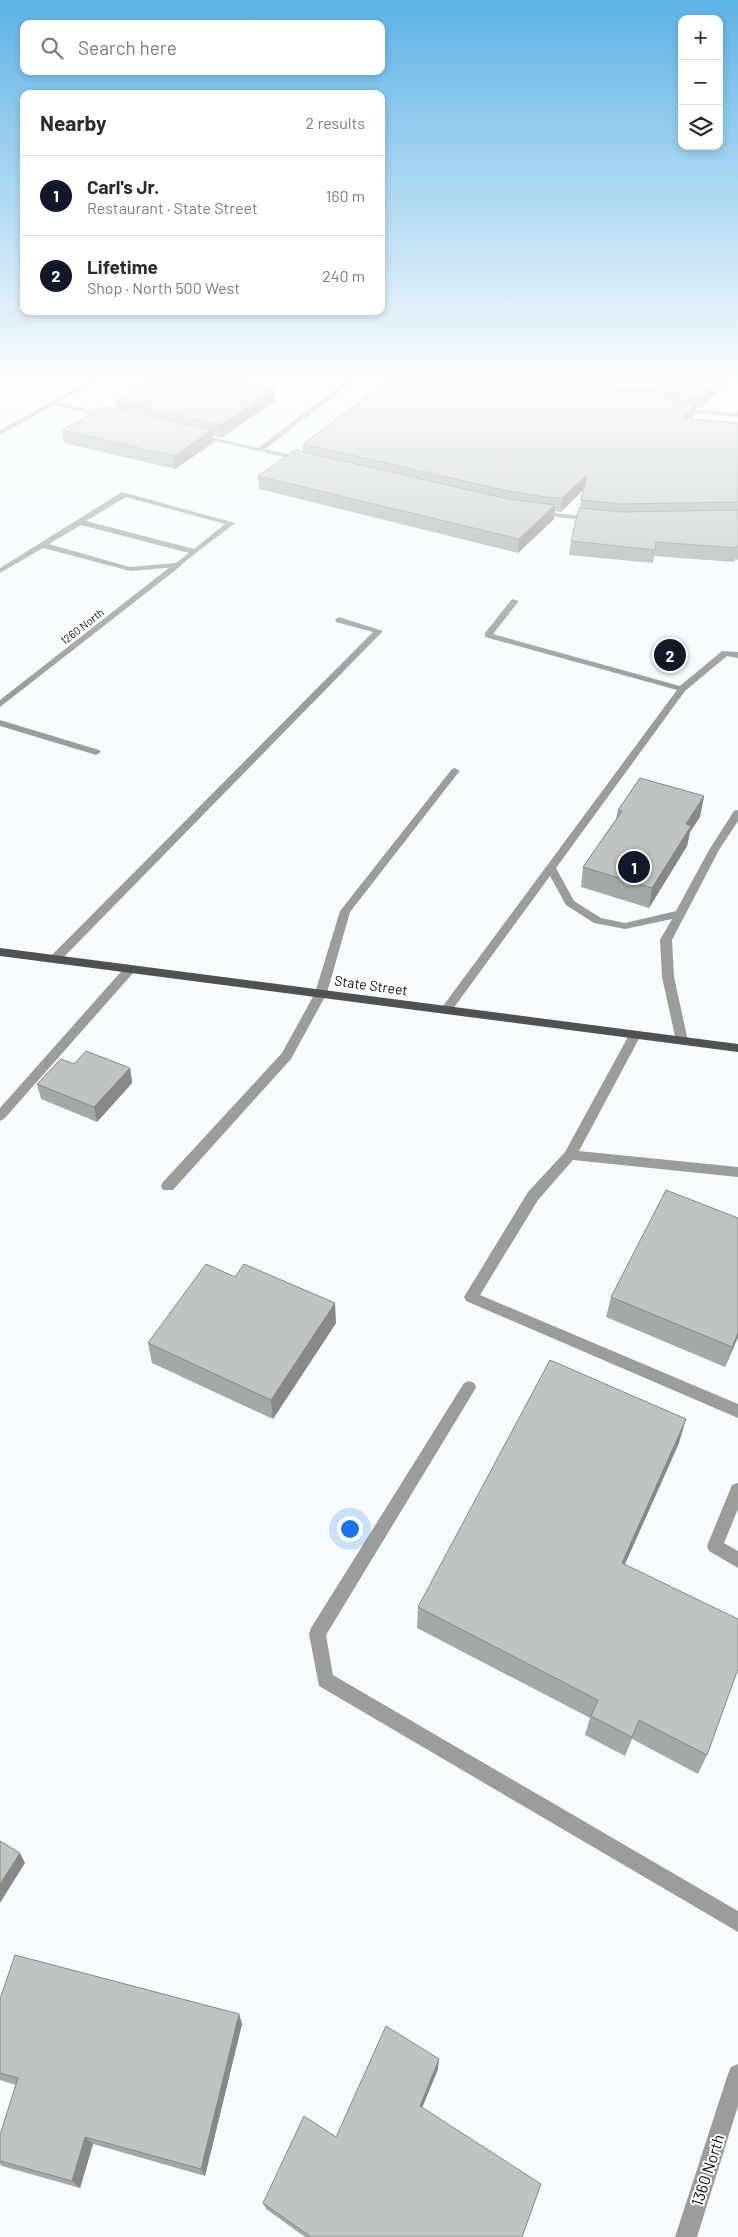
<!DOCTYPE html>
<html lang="en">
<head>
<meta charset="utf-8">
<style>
	body { margin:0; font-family:Barlow,sans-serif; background:#f7f7f7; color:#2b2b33 }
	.controls { position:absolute; right:15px; top:15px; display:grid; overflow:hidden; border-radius:10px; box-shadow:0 2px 8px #0003 }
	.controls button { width:45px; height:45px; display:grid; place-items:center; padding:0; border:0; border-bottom:1px solid #e1e1e2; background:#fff; color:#2b2b33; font:25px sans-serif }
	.you { position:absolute; left:349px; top:1528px; width:18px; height:18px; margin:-12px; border:4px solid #fff; border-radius:50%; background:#1a73e8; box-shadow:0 0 0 8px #1a73e833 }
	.badge { display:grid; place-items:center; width:32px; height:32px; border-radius:50%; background:#111827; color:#fff; font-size:16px; font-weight:700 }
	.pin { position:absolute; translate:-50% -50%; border:2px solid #fff; box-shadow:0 1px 5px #0006 }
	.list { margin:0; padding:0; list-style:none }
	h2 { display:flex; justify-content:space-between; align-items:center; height:65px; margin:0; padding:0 20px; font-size:21px }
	h2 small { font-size:16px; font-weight:400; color:#7c7c81 }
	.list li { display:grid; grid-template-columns:32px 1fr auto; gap:15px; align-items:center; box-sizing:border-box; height:80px; padding:0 20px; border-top:1px solid #e1e1e2 }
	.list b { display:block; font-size:19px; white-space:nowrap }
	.list p { margin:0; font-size:16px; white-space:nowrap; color:#7c7c81 }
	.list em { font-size:16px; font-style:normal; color:#7c7c81 }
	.icon { flex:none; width:28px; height:28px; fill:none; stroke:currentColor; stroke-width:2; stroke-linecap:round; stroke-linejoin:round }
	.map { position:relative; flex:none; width:738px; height:2237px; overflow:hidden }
	.search { position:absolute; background:#fff; box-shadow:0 2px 8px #0003; left:20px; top:20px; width:365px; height:55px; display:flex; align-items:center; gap:12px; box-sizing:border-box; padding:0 18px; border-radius:10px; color:#7c7c81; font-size:19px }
	.panel { position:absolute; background:#fff; box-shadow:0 2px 8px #0003; left:20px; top:90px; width:365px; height:225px; border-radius:10px }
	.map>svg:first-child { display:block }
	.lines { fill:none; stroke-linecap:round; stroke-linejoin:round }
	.service { fill:#9b9d9d; fill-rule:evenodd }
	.minor { fill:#9b9d9d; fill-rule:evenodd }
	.tertiary { fill:#9b9d9d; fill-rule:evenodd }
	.primary { fill:#4f5152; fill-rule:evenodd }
	.wall { fill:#a5a8a9 }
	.shaded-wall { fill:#868889 }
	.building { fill:#c0c3c4; stroke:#868889 }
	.labels { text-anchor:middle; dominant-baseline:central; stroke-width:4; stroke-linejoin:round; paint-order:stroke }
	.far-street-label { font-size:11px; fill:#0f1011; stroke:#fff }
	.street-label { font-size:14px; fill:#0f1011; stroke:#fff }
	.near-street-label { font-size:16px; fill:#0f1011; stroke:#fff }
</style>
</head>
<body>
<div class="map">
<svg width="738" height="2237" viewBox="0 0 738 2237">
	<rect width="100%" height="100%" fill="#f7fbfd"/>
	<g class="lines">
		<path class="service" d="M 122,492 L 235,523 L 178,567 L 130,571 L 43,548 L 0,573 L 0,568 ZM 126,497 L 225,524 L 194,549 L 86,521 ZM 81,525 L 189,553 L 176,563 L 130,567 L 49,544 Z
			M 512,599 L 519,601 L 493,634 L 680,686 L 722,651 L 738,652 L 738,658 L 727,656 L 685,691 L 556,868 L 574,901 L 601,918 L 625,923 L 676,911 L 709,850 L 734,811 L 738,810 L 738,821 L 719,850 L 672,940 L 674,977 L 688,1041 L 686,1044 L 678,1044 L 676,1041 L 662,977 L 660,940 L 672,919 L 625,929 L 594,923 L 566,905 L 550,876 L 450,1013 L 446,1014 L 440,1010 L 677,690 L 485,637 L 485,633 Z
			M 339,617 L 383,631 L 59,962 L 51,962 L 49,959 L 51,956 L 373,632 L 336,622 L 335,620 Z
			M 0,720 L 99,750 L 101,752 L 96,755 L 93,754 L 0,726 Z
			M 455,768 L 460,771 L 458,773 L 350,912 L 327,993 L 291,1059 L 173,1190 L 163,1190 L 161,1186 L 163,1182 L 282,1053 L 315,993 L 340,911 L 452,769 Z
			M 130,965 L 136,969 L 134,972 L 4,1119 L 0,1121 L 0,1108 L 126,966 Z
			M 635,1031 L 641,1035 L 579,1151 L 738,1167 L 738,1177 L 573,1160 L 538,1200 L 480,1295 L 738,1404 L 738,1418 L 466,1301 L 464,1297 L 528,1192 L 565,1152 L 629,1035 Z
			M 469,1381 L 474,1383 L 476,1387 L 474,1391 L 326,1635 L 333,1675 L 738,1911 L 738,1932 L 319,1686 L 309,1634 L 311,1628 L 464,1383 Z
			M 738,1483 L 738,1509 L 724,1543 L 738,1551 L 738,1568 L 709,1551 L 707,1546 L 732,1485 Z"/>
		<path class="minor" d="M 353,376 L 360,376 L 265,449 L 305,458 L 305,462 L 194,436 L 197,434 L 258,448 Z
			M 53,401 L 111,415 L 112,416 L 109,418 L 51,404 L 50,403 Z
			M 679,408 L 734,413 L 738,411 L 738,417 L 677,411 L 677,409 Z
			M 535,511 L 593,517 L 597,519 L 593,521 L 538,515 L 534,513 Z
			M 175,563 L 182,565 L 0,707 L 0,700 Z
			M 738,2064 L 738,2106 L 697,2237 L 675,2237 L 728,2074 L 731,2067 Z"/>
		<path class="tertiary" d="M 98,376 L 105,376 L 0,435 L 0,430 Z"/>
		<path class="primary" d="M 0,948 L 738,1044 L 738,1052 L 0,956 Z"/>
	</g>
	<path class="wall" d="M 395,376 L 732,376 L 702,408 L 697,407 L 695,415 L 691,419 L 738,423 L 738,560 L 735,559 L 735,562 L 654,556 L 653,563 L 569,555 L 571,541 L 580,508 L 583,490 L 561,512 L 554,511 L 554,519 L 518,553 L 259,489 L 258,476 L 303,451 L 303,444 Z
		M 115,401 L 275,401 L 221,438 L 213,436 L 213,443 L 175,469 L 64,443 L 62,430 L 116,408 Z
		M 704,796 L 700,817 L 690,832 L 687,846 L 649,908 L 581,887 L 583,867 L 616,819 L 618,810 Z
		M 74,1064 L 130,1068 L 132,1083 L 97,1122 L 41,1099 L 37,1084 Z
		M 738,1218 L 738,1337 L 725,1367 L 606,1317 L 611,1297 Z
		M 235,1277 L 336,1323 L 273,1419 L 152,1363 L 148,1343 Z
		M 679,1443 L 625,1564 L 707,1755 L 698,1774 L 632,1739 L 625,1756 L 585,1735 L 590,1718 L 417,1628 L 418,1607 Z
		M 0,1999 L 239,2014 L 242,2024 L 205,2176 L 93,2144 L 80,2188 L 2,2166 L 0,2164 L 0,2135 L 16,2085 L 0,2080 Z
		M 438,2069 L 422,2108 L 522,2237 L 305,2237 L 266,2209 L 263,2203 L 336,2137 Z"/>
	<path class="shaded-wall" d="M 723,376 L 732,376 L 702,408 L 704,396 Z
		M 584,384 L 583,396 L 579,388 Z
		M 275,389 L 275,401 L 221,438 L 220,425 Z
		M 697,402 L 695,415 L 680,431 L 682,418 Z
		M 212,430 L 213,443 L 175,469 L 174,456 Z
		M 587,475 L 585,488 L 561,512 L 562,498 Z
		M 555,505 L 554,519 L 518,553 L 519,539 Z
		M 704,796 L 700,817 L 690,832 L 687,846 L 649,908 L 652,888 L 686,824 Z
		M 130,1068 L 132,1083 L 97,1122 L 94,1107 Z
		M 335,1303 L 336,1323 L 273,1419 L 271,1400 Z
		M 738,1333 L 738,1337 L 725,1367 L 732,1347 Z
		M 686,1419 L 679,1443 L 616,1584 L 622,1563 Z
		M 20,1853 L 25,1863 L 0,1903 L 0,1884 Z
		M 239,2014 L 242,2024 L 205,2176 L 201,2169 Z
		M 439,2059 L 438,2069 L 419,2115 L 420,2106 Z
		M 85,2137 L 93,2144 L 80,2188 L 72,2181 Z"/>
	<path class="building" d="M 162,376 L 212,376 L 275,389 L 220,425 L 115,401 Z
		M 395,376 L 723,376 L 704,396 L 584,384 L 579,388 L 582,391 L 697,402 L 682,418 L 738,423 L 738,502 L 622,504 L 581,500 L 587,475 L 562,498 L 545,497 L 508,491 L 303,444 Z
		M 106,406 L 212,430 L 174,456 L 62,430 Z
		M 295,450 L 508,499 L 555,505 L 519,539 L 258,476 Z
		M 579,508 L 622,512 L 738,510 L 738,546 L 737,546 L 737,548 L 656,542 L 655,550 L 571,541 Z
		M 640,778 L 704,796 L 686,824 L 691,826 L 652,888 L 583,867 L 622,811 L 618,810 Z
		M 86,1051 L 130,1068 L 94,1107 L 37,1084 L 61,1059 L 74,1064 Z
		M 666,1190 L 738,1218 L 738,1333 L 732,1347 L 611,1297 Z
		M 206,1264 L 235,1277 L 244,1264 L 335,1303 L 271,1400 L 148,1343 Z
		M 550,1360 L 686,1419 L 622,1563 L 738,1619 L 738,1669 L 707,1755 L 639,1720 L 632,1737 L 591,1716 L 598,1700 L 418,1607 Z
		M 0,1841 L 20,1853 L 0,1884 Z
		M 15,1955 L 239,2014 L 201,2169 L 85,2137 L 72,2181 L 0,2161 L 0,2135 L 18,2078 L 0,2073 L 0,1999 Z
		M 386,2026 L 439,2059 L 420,2106 L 541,2184 L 522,2237 L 311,2237 L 263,2203 L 304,2116 L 336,2137 Z"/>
	<linearGradient id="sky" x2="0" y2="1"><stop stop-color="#5eb3e6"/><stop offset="0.55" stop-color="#fbfdfe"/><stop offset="1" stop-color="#fbfdfe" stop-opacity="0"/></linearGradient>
	<rect width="738" height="689" fill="url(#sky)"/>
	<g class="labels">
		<g class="far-street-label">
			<text transform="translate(82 626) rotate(-38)">1260 North</text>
		</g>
		<g class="street-label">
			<text transform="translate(371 985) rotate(8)">State Street</text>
		</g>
		<g class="near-street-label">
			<text transform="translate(707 2170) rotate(-72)">1360 North</text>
		</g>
	</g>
</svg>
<div class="controls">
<button>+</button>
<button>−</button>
<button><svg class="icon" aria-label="layers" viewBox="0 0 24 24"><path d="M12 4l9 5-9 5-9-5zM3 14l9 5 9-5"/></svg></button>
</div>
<div class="you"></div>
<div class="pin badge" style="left:634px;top:867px">1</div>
<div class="pin badge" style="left:670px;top:655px">2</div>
<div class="search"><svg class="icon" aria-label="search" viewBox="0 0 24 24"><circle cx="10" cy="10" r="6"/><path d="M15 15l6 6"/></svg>Search here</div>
<section class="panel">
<h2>Nearby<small>2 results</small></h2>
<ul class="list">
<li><span class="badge">1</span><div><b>Carl's Jr.</b><p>Restaurant · State Street</p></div><em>160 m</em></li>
<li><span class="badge">2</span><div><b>Lifetime</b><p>Shop · North 500 West</p></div><em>240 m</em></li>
</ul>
</section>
</div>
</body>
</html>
